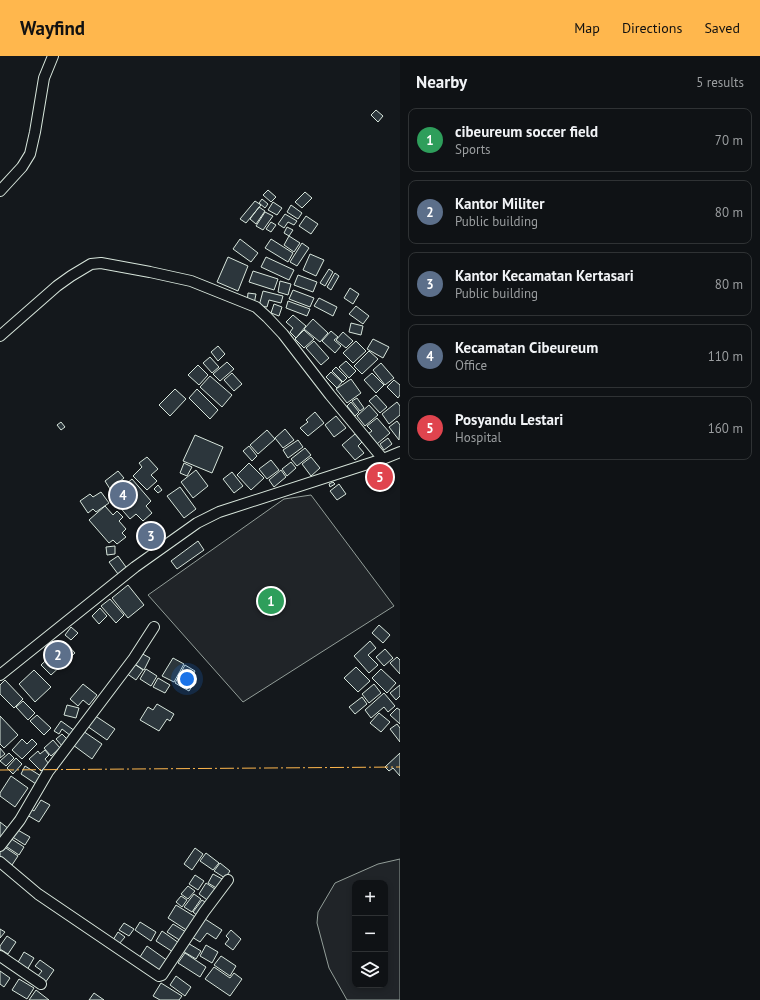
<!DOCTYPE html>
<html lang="en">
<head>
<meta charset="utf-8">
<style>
	body { margin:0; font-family:"PT Sans",sans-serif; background:#181b1e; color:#f1f3f6 }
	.controls { position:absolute; right:12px; bottom:12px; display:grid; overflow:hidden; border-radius:8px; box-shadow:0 2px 6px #0003 }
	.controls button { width:36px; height:36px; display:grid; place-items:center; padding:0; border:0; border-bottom:1px solid #2f3234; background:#0f1215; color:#f1f3f6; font:20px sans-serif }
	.you { position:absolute; left:187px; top:623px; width:14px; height:14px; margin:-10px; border:3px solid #fff; border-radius:50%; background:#1a73e8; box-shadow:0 0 0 6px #1a73e833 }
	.badge { display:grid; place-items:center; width:26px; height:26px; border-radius:50%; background:#ffb74d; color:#fff; font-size:13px; font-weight:700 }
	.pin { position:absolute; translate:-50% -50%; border:2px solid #fff; box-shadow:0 1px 4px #0006 }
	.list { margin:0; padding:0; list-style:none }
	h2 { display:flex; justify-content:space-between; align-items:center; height:52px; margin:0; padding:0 16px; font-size:17px }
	h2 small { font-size:13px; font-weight:400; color:#9b9ea0 }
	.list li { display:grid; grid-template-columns:26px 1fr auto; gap:12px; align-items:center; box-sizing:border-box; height:64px; margin:0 8px 8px; padding:0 8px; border:1px solid #2f3234; border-radius:8px }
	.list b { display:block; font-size:15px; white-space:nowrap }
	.list p { margin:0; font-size:13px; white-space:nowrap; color:#9b9ea0 }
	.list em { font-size:13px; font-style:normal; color:#9b9ea0 }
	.icon { flex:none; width:22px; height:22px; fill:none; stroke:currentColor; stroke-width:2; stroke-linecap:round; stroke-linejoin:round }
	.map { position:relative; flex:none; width:400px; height:944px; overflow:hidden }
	header { display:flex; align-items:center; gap:24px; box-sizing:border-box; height:56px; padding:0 20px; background:#ffb74d; color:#111 }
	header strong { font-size:19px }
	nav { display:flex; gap:22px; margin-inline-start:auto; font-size:14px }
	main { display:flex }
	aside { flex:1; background:#0f1215 }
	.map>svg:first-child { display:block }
	.green { fill:#202428; stroke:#939e99; fill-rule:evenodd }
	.building { fill:#2c363c; stroke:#d8e6dc }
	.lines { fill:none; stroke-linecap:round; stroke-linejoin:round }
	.minor-casing { stroke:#d8e6dc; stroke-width:12 }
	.minor { stroke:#14181c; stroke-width:10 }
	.power { stroke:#ffb74d; stroke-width:1; stroke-dasharray:14 3 2 3; stroke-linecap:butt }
</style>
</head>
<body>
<header>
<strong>Wayfind</strong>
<nav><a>Map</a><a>Directions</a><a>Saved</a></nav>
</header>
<main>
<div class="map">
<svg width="400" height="944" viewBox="0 0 400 944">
	<rect width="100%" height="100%" fill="#14181c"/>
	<path class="green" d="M 311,439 L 394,550 L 243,646 L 148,539 L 284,443 Z
		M 400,803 L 400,944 L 347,944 L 329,912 L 317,867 L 318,856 L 335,827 L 378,808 ZM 355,827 L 385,827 L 385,929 L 355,929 Z"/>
	<path class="building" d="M 376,54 L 383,60 L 378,66 L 371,59 Z
		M 268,134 L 276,141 L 271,146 L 263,139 Z
		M 305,136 L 312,142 L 302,152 L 295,146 Z
		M 262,143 L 268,148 L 265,152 L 259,147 Z
		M 255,145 L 261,149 L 246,167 L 240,163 Z
		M 273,146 L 282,152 L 277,159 L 268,154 Z
		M 291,149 L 302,157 L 298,163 L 287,156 Z
		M 259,151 L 265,155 L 256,168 L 250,163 Z
		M 265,156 L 273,160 L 263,174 L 256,170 Z
		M 285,158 L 297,165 L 294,169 L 288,166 L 284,172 L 278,168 Z
		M 306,160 L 318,168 L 311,178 L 299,170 Z
		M 271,166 L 276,169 L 271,176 L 266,173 Z
		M 287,171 L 293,174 L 289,180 L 284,177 Z
		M 289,180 L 300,187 L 294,196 L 284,189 Z
		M 240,183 L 258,197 L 251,206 L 233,193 Z
		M 271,183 L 293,197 L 288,206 L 265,192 Z
		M 302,187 L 309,192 L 297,210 L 290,206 Z
		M 310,198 L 324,204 L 316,220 L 303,214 Z
		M 228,201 L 248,210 L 238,235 L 217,226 Z
		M 266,201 L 294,214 L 289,224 L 261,211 Z
		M 329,213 L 333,216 L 325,230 L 320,227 Z
		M 253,215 L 278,223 L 274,234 L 249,226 Z
		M 335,217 L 339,220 L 331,234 L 327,231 Z
		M 298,219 L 317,226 L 313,236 L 294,229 Z
		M 280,225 L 291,228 L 288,239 L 278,236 Z
		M 350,232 L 359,238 L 353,248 L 344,242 Z
		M 293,234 L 314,242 L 310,251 L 289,243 Z
		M 263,235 L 283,240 L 281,247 L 269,244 L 267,251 L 259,250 Z
		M 248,237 L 256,238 L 254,248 L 247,247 Z
		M 319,242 L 337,251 L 333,260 L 314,250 Z
		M 288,245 L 310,253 L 307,260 L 286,252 Z
		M 274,248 L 282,251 L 279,260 L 271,257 Z
		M 356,250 L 369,260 L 363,268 L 349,258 Z
		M 293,259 L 306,270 L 296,282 L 290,276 L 293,272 L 286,266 Z
		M 313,263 L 328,277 L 320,286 L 304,273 Z
		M 351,267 L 363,270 L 361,279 L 349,276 Z
		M 304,274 L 314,283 L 304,292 L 295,283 Z
		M 331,275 L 338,281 L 334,284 L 341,290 L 335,297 L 322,285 Z
		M 343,276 L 353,285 L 346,292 L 336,284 Z
		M 373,283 L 389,291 L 383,302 L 367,293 Z
		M 314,285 L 329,302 L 321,309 L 306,292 Z
		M 356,285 L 366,295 L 353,307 L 343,297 Z
		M 218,290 L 225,298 L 218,305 L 211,296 Z
		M 369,295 L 378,303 L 362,318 L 354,310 Z
		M 210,301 L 219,311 L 212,317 L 203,307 Z
		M 346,305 L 356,315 L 349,322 L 339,311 Z
		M 227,306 L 234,313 L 220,325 L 213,318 Z
		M 381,307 L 394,322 L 385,329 L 373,314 Z
		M 198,309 L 208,319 L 199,329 L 188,319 Z
		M 336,311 L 347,322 L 343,326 L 332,315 Z
		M 331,316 L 342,326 L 337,332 L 326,321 Z
		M 232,317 L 242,328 L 234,335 L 224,324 Z
		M 372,317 L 384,329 L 376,337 L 364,324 Z
		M 210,320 L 232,339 L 222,351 L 200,331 Z
		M 351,323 L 361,337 L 347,347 L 336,333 Z
		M 394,324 L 400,329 L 400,339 L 398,342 L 387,331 Z
		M 175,333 L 186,343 L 170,360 L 159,349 Z
		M 197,333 L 218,354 L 210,363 L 189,342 Z
		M 376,339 L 387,351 L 380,357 L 369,345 Z
		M 357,342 L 364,352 L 360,355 L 352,345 Z
		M 351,346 L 359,356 L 355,360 L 347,350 Z
		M 397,346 L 400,350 L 400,359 L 389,368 L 382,358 Z
		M 369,349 L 378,359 L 365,370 L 357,360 Z
		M 315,356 L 324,367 L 308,380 L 300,372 L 308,366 L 306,364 Z
		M 336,360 L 346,372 L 334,381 L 325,369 Z
		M 377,362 L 390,377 L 377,388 L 368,378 L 372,375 L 367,370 Z
		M 397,365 L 400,369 L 399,384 L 389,371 Z
		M 61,366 L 65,371 L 61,374 L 57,369 Z
		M 285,373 L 294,384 L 283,392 L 275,382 Z
		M 267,374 L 275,383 L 258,398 L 250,389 Z
		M 355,378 L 362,386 L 358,390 L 364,397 L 355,404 L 342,389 Z
		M 195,379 L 223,391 L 212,417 L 183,405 Z
		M 388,382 L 392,388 L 384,394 L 380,388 Z
		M 298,384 L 303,391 L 288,402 L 283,394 Z
		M 249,390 L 257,400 L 252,405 L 243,395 Z
		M 305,392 L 311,399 L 297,410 L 291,403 Z
		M 147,401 L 158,413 L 151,419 L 157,425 L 147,434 L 133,420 L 142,411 L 139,407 Z
		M 311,401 L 320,412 L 311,420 L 302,408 Z
		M 271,404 L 279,414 L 267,423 L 259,413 Z
		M 291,406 L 296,412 L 287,420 L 282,413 Z
		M 184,407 L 192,411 L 187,420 L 180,417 Z
		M 249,407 L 264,422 L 251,434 L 237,419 Z
		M 384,407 L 391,417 L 377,427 L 370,418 Z
		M 196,414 L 208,430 L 193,442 L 181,426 Z
		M 281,414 L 286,421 L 274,431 L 269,424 Z
		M 118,415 L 124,422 L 110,433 L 105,425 Z
		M 232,416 L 243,430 L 234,437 L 223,423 Z
		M 132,423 L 151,445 L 146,450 L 152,457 L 143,465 L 136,458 L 130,463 L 111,441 L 116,437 L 113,434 L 123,425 L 126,428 Z
		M 333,426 L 335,428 L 330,431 L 329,428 Z
		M 339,428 L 346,438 L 337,444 L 330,435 Z
		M 158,429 L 162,434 L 158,437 L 154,433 Z
		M 180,431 L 196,453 L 184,462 L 167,440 Z
		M 101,436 L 109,447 L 96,456 L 93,453 L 88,457 L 80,445 L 90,438 L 93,441 Z
		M 105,450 L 113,459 L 117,455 L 123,461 L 119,465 L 126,473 L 122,477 L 126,481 L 117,488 L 113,484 L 109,487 L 89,464 Z
		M 198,485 L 204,494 L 177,513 L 171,505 Z
		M 115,490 L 115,498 L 107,499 L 106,491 Z
		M 118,500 L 126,511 L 118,518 L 109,506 Z
		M 128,529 L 144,549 L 128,562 L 112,542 Z
		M 110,543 L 124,559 L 116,567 L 101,550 Z
		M 100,552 L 107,560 L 99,568 L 92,560 Z
		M 379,569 L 390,579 L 383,587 L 372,577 Z
		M 71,571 L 78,577 L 71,584 L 65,579 Z
		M 370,585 L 376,592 L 368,599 L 378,609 L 369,617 L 354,600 Z
		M 65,586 L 75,597 L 51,619 L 41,609 Z
		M 385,593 L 393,602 L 384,610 L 376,601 Z
		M 139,596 L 150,602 L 144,614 L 133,607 Z
		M 397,601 L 400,604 L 400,618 L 390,607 Z
		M 173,602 L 184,608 L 174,626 L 162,620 Z
		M 133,607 L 143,614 L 136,624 L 126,617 Z
		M 185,609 L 195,615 L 189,625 L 194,627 L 189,635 L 175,627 Z
		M 356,611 L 370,625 L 358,636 L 344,622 Z
		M 146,613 L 157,620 L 151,630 L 140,623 Z
		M 381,613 L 396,627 L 387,637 L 372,622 Z
		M 34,614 L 51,631 L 35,646 L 19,628 Z
		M 158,622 L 170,629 L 165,637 L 153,631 Z
		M 5,624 L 23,643 L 14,652 L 0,638 L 0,629 Z
		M 83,628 L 97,639 L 89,649 L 83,644 L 78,650 L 70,643 Z
		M 374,628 L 381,637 L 369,647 L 362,638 Z
		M 400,629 L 400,640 L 396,644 L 390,637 Z
		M 384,637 L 395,650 L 388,656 L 384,651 L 371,662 L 365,654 Z
		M 362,641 L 367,648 L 355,658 L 349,651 Z
		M 23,645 L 35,657 L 28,664 L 16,651 Z
		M 157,648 L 174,658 L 170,665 L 167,663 L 159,675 L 140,664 L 148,651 L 153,654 Z
		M 67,649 L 79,652 L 76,662 L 64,659 Z
		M 397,652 L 400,654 L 400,668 L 390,659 Z
		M 379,657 L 390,666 L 381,676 L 370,667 Z
		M 37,659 L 51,672 L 44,679 L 30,665 Z
		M 94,659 L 115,673 L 107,684 L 87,670 Z
		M 0,660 L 18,679 L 4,692 L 0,688 Z
		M 61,665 L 75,675 L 71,680 L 62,673 L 59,678 L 54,675 Z
		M 397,668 L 400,672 L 400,686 L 390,673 Z
		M 83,675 L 102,688 L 92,703 L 73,689 Z
		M 62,678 L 69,685 L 63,691 L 56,683 Z
		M 22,683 L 27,688 L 32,683 L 37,688 L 22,703 L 12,694 Z
		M 53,684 L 60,692 L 51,700 L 44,692 Z
		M 0,692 L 5,698 L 0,702 Z
		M 45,694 L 49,699 L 45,703 L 49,708 L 41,715 L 29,703 L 38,695 L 40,698 Z
		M 9,697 L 14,702 L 6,710 L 0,705 Z
		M 400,697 L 400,720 L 393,712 L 389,715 L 385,711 Z
		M 16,702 L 22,708 L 13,718 L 7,712 Z
		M 25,710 L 41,720 L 36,728 L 21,718 Z
		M 11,720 L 28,732 L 15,751 L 0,740 L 0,737 Z
		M 41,744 L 50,749 L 39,766 L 27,759 L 31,753 L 34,755 Z
		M 0,766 L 9,773 L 0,783 Z
		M 16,773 L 30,781 L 25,789 L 11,780 Z
		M 10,782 L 24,791 L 19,799 L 4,789 Z
		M 3,790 L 18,800 L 12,809 L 0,801 L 0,795 Z
		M 195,792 L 203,798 L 192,814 L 184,808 Z
		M 206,797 L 219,807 L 213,814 L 200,805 Z
		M 220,807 L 230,815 L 225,822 L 214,815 Z
		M 213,818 L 224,824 L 218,833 L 208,827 Z
		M 195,819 L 204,825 L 198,834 L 189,828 Z
		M 206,827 L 218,835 L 210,846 L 199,838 Z
		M 188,830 L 195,835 L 188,843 L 181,838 Z
		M 194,838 L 201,843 L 192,856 L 184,851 Z
		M 181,840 L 187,844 L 182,851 L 176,846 Z
		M 202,844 L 208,848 L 199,861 L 193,856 Z
		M 176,849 L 197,862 L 188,875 L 168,862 Z
		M 205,863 L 222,874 L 216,883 L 207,877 L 200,886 L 192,881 Z
		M 140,866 L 156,876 L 151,885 L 135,874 Z
		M 124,867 L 134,873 L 129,880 L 119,874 Z
		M 173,868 L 186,876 L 181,885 L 167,876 Z
		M 0,873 L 5,876 L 0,882 Z
		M 231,874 L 241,883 L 233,894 L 225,888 L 229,883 L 226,880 Z
		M 162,875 L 179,887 L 173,896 L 156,885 Z
		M 118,876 L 125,881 L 119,888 L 113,884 Z
		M 7,880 L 16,886 L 8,898 L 0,893 L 0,890 Z
		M 186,886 L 201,895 L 196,903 L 181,894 Z
		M 206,889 L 218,896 L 212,907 L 200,900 Z
		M 147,890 L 168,905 L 159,918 L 138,904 Z
		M 24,896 L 34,902 L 27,914 L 17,908 Z
		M 185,897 L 206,911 L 200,921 L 178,907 Z
		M 221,900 L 236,910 L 230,920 L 214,909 Z
		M 40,904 L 54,914 L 45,927 L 37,921 L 42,915 L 35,910 Z
		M 214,911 L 230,922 L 234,917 L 242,923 L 230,940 L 205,923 Z
		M 0,915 L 10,922 L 4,931 L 0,928 Z
		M 176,920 L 191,931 L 185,940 L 170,929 Z
		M 19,923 L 34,932 L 27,943 L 12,934 Z
		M 161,927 L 182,940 L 179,944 L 160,944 L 153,940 Z
		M 36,934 L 49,944 L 29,944 Z
		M 94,937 L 104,944 L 89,944 Z"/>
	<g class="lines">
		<g class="minor-casing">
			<path id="minor" d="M 0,135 L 22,111 L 30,98 L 35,76 L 44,22 L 53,0
				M 0,280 L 57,230 L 71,220 L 91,208 L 101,207 L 150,216 L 191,225 L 256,251 L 267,261 L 283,278 L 330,339 L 383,403
				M 0,619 L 135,511 L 197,467 L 219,456 L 383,403 L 400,396
				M 0,790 L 20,764 L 48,716 L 134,602 L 154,571
				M 0,806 L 38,838 L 159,920 L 162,919 L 204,856 L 228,824
				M 0,900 L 41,928"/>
		</g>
		<use href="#minor" class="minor"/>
		<path class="power" d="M 0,714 L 400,711"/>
	</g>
</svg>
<div class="controls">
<button>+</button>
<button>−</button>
<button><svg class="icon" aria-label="layers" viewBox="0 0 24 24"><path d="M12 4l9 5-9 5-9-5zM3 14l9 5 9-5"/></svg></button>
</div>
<div class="you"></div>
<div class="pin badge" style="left:271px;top:545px;background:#2e9e5b">1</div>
<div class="pin badge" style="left:58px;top:599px;background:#5c6f8a">2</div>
<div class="pin badge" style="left:151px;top:480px;background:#5c6f8a">3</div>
<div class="pin badge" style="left:123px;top:439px;background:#5c6f8a">4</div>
<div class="pin badge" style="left:380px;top:421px;background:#e0444e">5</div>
</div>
<aside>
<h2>Nearby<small>5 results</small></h2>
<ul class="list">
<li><span class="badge" style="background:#2e9e5b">1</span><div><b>cibeureum soccer field</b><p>Sports</p></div><em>70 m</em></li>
<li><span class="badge" style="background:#5c6f8a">2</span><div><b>Kantor Militer</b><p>Public building</p></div><em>80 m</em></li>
<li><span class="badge" style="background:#5c6f8a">3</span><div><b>Kantor Kecamatan Kertasari</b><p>Public building</p></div><em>80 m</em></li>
<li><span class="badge" style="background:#5c6f8a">4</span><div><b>Kecamatan Cibeureum</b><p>Office</p></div><em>110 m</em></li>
<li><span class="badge" style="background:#e0444e">5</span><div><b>Posyandu Lestari</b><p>Hospital</p></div><em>160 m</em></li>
</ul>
</aside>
</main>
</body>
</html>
